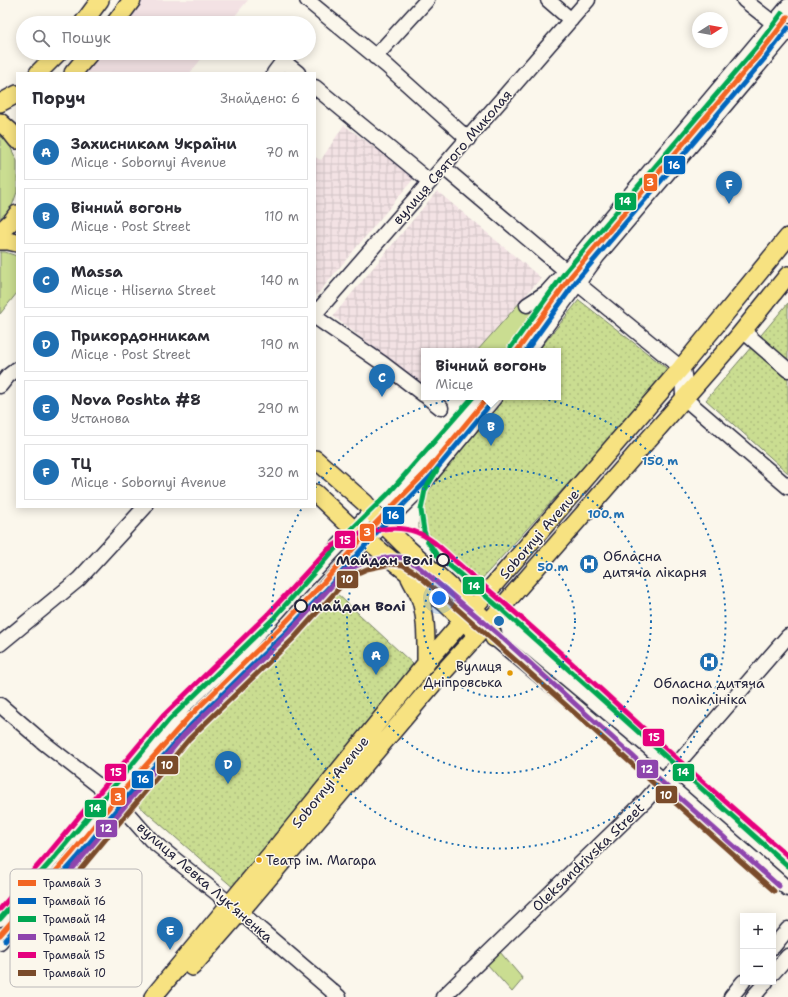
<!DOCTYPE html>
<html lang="uk">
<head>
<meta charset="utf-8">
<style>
	body { margin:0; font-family:"Shantell Sans",sans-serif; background:#f2f2f3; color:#2b2b33 }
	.controls { position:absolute; right:12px; bottom:12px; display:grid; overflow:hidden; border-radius:0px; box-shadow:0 2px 10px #0003 }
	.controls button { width:36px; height:36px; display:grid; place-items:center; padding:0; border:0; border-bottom:1px solid #e1e1e2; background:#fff; color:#2b2b33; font:20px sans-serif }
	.compass { position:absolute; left:692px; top:12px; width:36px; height:36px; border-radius:50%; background:#fff; box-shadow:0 2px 10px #0003; rotate:79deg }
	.you { position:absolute; left:439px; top:598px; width:14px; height:14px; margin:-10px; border:3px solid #fff; border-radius:50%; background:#1a73e8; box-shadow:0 0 0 6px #1a73e833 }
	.badge { display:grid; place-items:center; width:26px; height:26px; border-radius:50%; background:#1f6fb2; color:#fff; font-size:13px; font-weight:700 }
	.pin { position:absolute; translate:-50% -33px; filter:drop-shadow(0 1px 2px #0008) }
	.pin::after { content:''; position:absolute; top:21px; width:14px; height:12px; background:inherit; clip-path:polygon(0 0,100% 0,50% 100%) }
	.popup { position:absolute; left:421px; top:348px; width:140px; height:52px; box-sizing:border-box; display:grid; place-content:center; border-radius:0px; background:#fff; filter:drop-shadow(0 1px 3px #0005); font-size:13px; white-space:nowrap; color:#7c7c81 }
	.popup b { font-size:15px; color:#2b2b33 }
	.popup::after { content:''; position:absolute; left:50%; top:100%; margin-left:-8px; border:8px solid transparent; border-top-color:#fff }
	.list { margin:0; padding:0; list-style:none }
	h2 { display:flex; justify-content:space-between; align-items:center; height:52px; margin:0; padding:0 16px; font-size:17px }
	h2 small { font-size:13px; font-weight:400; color:#7c7c81 }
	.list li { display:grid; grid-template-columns:26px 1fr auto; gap:12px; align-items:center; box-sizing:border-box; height:56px; margin:0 8px 8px; padding:0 8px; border:1px solid #e1e1e2; border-radius:0px }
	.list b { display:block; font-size:15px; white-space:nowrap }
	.list p { margin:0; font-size:13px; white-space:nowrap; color:#7c7c81 }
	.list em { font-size:13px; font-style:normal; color:#7c7c81 }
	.icon { flex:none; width:22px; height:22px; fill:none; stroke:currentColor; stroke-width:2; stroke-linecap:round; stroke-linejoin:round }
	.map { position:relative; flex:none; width:788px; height:997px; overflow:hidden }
	.search { position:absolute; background:#fff; box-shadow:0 2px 10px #0003; left:16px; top:16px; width:300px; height:44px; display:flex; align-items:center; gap:10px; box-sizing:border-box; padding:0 14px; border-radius:22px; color:#7c7c81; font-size:15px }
	.panel { position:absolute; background:#fff; box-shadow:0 2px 10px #0003; left:16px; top:72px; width:300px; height:436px; border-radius:0px }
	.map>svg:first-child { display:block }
	.built { fill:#f3e2e4 }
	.industrial { fill:url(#industrial-grid) }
	.grass { fill:#cadd91; stroke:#768066 }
	.park { fill:url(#park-dots); stroke:#768066 }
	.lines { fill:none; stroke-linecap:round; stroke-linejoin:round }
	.minor-casing { stroke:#22223b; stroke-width:17 }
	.major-casing { stroke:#22223b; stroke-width:20 }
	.minor { stroke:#fbf7ec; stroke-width:14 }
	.major { stroke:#f7e281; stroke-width:17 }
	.tram-1-casing { stroke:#fbf7ec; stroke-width:8 }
	.tram-2-casing { stroke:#fbf7ec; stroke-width:8 }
	.tram-3-casing { stroke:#fbf7ec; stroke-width:8 }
	.tram-4-casing { stroke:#fbf7ec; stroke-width:8 }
	.tram-5-casing { stroke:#fbf7ec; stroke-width:8 }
	.tram-6-casing { stroke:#fbf7ec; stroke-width:8 }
	.tram-1 { stroke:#f26522; stroke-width:5 }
	.tram-2 { stroke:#0065bd; stroke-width:5 }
	.tram-3 { stroke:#00a651; stroke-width:5 }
	.tram-4 { stroke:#8e44ad; stroke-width:5 }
	.tram-5 { stroke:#e5007d; stroke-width:5 }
	.tram-6 { stroke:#7a4b2a; stroke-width:5 }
	.ring { fill:none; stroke:#1f6fb2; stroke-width:2; stroke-dasharray:2 4 }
	.stop-dot { fill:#fbf7ec; stroke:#22223b; stroke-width:2 }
	.bus-dot { fill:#e29906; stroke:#fbf7ec; stroke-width:1.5 }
	.labels { text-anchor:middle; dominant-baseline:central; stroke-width:3; stroke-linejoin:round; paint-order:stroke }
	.bus-label { font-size:13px; fill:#22223b; stroke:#fbf7ec; text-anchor:end }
	.street-label { font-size:14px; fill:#22223b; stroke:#fbf7ec }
	.poi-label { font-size:14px; fill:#22223b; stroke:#fbf7ec; text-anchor:start }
	.stop-label { font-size:14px; font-weight:bold; fill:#22223b; stroke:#fbf7ec; text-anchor:end }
	.key { fill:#fbf7ec; stroke:#bab7b7; stroke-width:1 }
	.key-label { font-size:11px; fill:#22223b }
	.centre { fill:#1f6fb2; stroke:#fbf7ec; stroke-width:2 }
	.ring-label { font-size:12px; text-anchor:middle; font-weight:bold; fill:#1f6fb2; stroke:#fbf7ec; stroke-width:3; stroke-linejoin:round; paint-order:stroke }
	.line-badge { stroke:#fbf7ec; stroke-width:1.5 }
	.badge-label { font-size:11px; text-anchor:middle; font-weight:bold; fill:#fff }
</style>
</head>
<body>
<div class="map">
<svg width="788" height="997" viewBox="0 0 788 997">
	<defs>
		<pattern id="industrial-grid" width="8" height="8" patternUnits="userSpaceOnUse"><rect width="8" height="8" fill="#f3e2e4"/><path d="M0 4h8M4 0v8" fill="none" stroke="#d0c2c4"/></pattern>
		<pattern id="park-dots" width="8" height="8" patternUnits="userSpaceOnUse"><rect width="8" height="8" fill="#cadd91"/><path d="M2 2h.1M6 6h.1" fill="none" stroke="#adbd7e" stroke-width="1.8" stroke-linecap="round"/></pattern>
	</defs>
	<rect width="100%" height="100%" fill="#fbf7ec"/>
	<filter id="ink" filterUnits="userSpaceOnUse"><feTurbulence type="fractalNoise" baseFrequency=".025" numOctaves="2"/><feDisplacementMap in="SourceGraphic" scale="8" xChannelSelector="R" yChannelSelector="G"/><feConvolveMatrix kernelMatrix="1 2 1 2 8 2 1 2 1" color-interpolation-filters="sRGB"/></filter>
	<g filter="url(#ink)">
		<path class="built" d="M 141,0 L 248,0 L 229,23 L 123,23 Z
			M 98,53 L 206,53 L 190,73 L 81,73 Z"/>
		<path class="industrial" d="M 344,125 L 415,177 L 315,297 L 315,157 L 321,160 Z
			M 437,191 L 541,278 L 477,351 L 424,351 L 424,386 L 333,316 Z"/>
		<path class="grass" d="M 0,131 L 9,144 L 17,161 L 17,192 L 11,209 L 0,218 Z
			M 0,252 L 5,252 L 17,256 L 17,293 L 0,314 Z
			M 522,300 L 540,316 L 513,351 L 477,351 Z
			M 500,952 L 523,979 L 512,992 L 487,964 Z"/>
		<path class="park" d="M 579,300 L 670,371 L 479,582 L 419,531 L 419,504 L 444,468 L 501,397 L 558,397 L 558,351 L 538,351 Z
			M 788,303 L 788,369 L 756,341 Z
			M 752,346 L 788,378 L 788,473 L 706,400 Z
			M 333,590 L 414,665 L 235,889 L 130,798 Z"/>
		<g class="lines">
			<g class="minor-casing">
				<path id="minor" d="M 307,0 L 387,66 L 468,139
					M 548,0 L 571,20
					M 744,0 L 781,29
					M 375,57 L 427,0
					M 274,73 L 283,61 L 298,73
					M 315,87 L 430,182
					M 443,167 L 566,271 L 577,283 L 681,368 C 689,378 679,387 684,398 L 788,487
					M 527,305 L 547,292 L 566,271 L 788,6
					M 315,314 L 588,0
					M 315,317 L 382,363 L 424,395
					M 743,331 L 788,370
					M 528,351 L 597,257 L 788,31
					M 0,386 L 8,376 L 17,369
					M 427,397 L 441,408
					M 494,638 L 635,756 L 788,889
					M 0,644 L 79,579 L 145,507
					M 0,705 L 44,743 L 113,797 L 151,840 L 240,912 L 339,997
					M 0,919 L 79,828 L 107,792 L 184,706 L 245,648 L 298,589 L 371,511
					M 0,942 L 65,867 L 121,797 L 149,765 L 189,721 L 247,670 L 319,594 L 358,550 L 415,494 L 495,397
					M 773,947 L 788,929
					M 773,973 L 788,956
					M 443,997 L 646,800 L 788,636
					M 731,997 L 743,982
					M 753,997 L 766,982"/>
			</g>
			<g class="major-casing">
				<path id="major" d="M 83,23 L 100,0
					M 115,23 L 132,0
					M 38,73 L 58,53
					M 73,73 L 90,53
					M 0,103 L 17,94
					M 0,122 L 10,131 L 17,140
					M 0,232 L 12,221 L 17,214
					M 0,241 L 8,241 L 17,243
					M 315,459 L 365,503 L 379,520 L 403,544 L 464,599 L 488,623 L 494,638
					M 315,493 L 351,527 L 446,604 L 472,629
					M 410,578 C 413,584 416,589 419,595 C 427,615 426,642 426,664
					M 192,967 L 240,912 L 438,678 L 488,623 L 737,338 L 788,275
					M 153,997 L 276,848 L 427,662 L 681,368 L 788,237"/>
			</g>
			<use href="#minor" class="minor"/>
			<use href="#major" class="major"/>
			<g class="tram-1-casing">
				<path id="tram-1" d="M 517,351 L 571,276 L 761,52 L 788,17
					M 0,935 L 72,853 L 115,800 L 187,719 L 282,626 L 324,582 L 371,528 L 426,472 L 488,397"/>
			</g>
			<g class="tram-2-casing">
				<path id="tram-2" d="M 526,351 L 577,280 L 766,57 L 788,28
					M 5,940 L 77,858 L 120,805 L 192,724 L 287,631 L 329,587 L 376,533 L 431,476 L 493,401"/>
			</g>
			<g class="tram-3-casing">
				<path id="tram-3" d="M 511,347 L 566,271 L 756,48 L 782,13
					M 437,470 L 425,490 L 421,510 L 424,531 L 428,542 L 436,554 L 501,609 L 788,866
					M 0,919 L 54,858 L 169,720 L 274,618 L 354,527 L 389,493 L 473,397"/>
			</g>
			<g class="tram-4-casing">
				<path id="tram-4" d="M 11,939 L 70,872 L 184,735 L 289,633 L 345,571 L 365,562 L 391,557 L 406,558 L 420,568 L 499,635 L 646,768 L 779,886"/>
			</g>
			<g class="tram-5-casing">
				<path id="tram-5" d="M 0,909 L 48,854 L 163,716 L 269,613 L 327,550 C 348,534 391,522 416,532 C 430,537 442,549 453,559 C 469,573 486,588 503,602 C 557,649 610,698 663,746 C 704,783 746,820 788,856"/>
			</g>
			<g class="tram-6-casing">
				<path id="tram-6" d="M 16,944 L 75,876 L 189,739 L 294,638 L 349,577 L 367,569 L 391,564 L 403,565 L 416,573 C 537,677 654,785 774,891"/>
			</g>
			<use href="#tram-1" class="tram-1"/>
			<use href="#tram-2" class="tram-2"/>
			<use href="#tram-3" class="tram-3"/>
			<use href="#tram-4" class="tram-4"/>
			<use href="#tram-5" class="tram-5"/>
			<use href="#tram-6" class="tram-6"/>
		</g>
	</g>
	<g class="ring">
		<circle cx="499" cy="621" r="76"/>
		<circle cx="499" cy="621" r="152"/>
		<path d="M315 488A227 227 0 1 1 302 508"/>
	</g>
	<defs>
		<g id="hospital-disc" transform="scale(1)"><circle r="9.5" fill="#1f6fb2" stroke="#fbf7ec"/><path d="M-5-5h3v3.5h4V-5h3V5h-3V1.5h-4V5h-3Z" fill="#fff"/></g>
	</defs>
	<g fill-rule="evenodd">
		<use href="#hospital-disc" x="589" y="564"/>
		<use href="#hospital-disc" x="709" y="662"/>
	</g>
	<g class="stop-dot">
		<circle cx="443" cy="560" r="6"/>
		<circle cx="301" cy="606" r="6"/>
	</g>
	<g class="bus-dot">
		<circle cx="510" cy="673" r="3.5"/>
		<circle cx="259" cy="860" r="3.5"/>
	</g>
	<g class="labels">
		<g class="bus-label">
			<text x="502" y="666">Вулиця<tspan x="502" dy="16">Дніпровська</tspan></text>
			<text x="266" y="860" text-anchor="start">Театр ім. Магара</text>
		</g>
		<g class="street-label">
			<text transform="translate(452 157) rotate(-49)">вулиця Святого Миколая</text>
			<text transform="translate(539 534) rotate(-49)">Sobornyi Avenue</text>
			<text transform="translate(330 782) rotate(-51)">Sobornyi Avenue</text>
			<text transform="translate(588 857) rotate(-44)">Oleksandrivska Street</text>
			<text transform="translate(205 882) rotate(41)">вулиця Левка Лукʼяненка</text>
		</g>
		<g class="poi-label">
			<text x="603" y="556">Обласна<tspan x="603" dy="16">дитяча лікарня</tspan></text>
			<text x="709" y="683" text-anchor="middle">Обласна дитяча<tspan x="709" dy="16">поліклініка</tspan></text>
		</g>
		<g class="stop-label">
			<text x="433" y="560">Майдан Волі</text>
			<text x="311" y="606" text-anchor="start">майдан Волі</text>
		</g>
	</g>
	<rect x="10" y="869" width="132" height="118" rx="6" class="key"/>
	<rect x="18" y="880" width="18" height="6" fill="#f26522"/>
	<rect x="18" y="898" width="18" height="6" fill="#0065bd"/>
	<rect x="18" y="916" width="18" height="6" fill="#00a651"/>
	<rect x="18" y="934" width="18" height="6" fill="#8e44ad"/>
	<rect x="18" y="952" width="18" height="6" fill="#e5007d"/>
	<rect x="18" y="970" width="18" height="6" fill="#7a4b2a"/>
	<g class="key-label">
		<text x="43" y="887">Трамвай 3</text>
		<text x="43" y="905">Трамвай 16</text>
		<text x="43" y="923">Трамвай 14</text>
		<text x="43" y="941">Трамвай 12</text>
		<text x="43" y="959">Трамвай 15</text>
		<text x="43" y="977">Трамвай 10</text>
	</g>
	<circle cx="499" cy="621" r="6" class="centre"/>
	<g class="ring-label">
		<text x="660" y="465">150 m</text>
		<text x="606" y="518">100 m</text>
		<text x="553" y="571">50 m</text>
	</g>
	<g class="line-badge">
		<rect x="663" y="155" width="23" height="20" rx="4" fill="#0065bd"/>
		<rect x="643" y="173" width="15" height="19" rx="4" fill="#f26522"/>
		<rect x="614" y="192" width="23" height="19" rx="4" fill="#00a651"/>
		<rect x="382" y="506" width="23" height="19" rx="4" fill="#0065bd"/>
		<rect x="359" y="523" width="16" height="19" rx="4" fill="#f26522"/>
		<rect x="334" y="530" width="22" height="19" rx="4" fill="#e5007d"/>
		<rect x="336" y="570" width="23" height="19" rx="4" fill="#7a4b2a"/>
		<rect x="462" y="576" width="23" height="19" rx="4" fill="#00a651"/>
		<rect x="642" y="728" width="23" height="19" rx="4" fill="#e5007d"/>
		<rect x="156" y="755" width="23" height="20" rx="4" fill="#7a4b2a"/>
		<rect x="636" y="759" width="23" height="20" rx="4" fill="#8e44ad"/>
		<rect x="672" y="763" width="23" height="19" rx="4" fill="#00a651"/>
		<rect x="104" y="763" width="23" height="19" rx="4" fill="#e5007d"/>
		<rect x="131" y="770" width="23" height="19" rx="4" fill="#0065bd"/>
		<rect x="655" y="785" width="23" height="19" rx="4" fill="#7a4b2a"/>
		<rect x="110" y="787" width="16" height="19" rx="4" fill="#f26522"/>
		<rect x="84" y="799" width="23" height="19" rx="4" fill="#00a651"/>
		<rect x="95" y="819" width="23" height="19" rx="4" fill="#8e44ad"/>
	</g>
	<g class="badge-label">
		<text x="674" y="169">16</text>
		<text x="650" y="186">3</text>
		<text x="625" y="205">14</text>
		<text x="393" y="519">16</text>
		<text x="367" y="536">3</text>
		<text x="345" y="544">15</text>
		<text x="347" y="583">10</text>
		<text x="474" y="590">14</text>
		<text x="654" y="741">15</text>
		<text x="167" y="769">10</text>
		<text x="647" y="773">12</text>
		<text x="683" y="776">14</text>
		<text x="116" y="776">15</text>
		<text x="143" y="783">16</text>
		<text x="666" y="799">10</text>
		<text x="118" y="801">3</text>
		<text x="95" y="812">14</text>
		<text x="106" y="832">12</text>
	</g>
</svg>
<div class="controls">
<button>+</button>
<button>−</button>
</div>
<svg class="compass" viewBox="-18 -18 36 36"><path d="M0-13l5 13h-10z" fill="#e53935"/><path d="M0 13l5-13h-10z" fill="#7c7c81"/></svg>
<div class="you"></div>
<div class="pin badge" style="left:376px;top:675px">A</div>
<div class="pin badge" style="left:491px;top:446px">B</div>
<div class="popup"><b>Вічний вогонь</b>Місце</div>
<div class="pin badge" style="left:382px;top:397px">C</div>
<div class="pin badge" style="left:228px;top:784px">D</div>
<div class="pin badge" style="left:170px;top:950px">E</div>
<div class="pin badge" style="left:729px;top:204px">F</div>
<div class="search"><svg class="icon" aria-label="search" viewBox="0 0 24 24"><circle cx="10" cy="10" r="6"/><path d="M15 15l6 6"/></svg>Пошук</div>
<section class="panel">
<h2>Поруч<small>Знайдено: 6</small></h2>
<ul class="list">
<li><span class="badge">A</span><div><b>Захисникам України</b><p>Місце · Sobornyi Avenue</p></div><em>70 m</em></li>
<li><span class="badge">B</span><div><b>Вічний вогонь</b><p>Місце · Post Street</p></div><em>110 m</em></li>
<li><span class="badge">C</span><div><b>Massa</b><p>Місце · Hliserna Street</p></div><em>140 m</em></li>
<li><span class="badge">D</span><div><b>Прикордонникам</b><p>Місце · Post Street</p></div><em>190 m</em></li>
<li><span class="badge">E</span><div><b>Nova Poshta #8</b><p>Установа</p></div><em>290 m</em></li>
<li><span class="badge">F</span><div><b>ТЦ</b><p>Місце · Sobornyi Avenue</p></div><em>320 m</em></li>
</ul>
</section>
</div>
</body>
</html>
